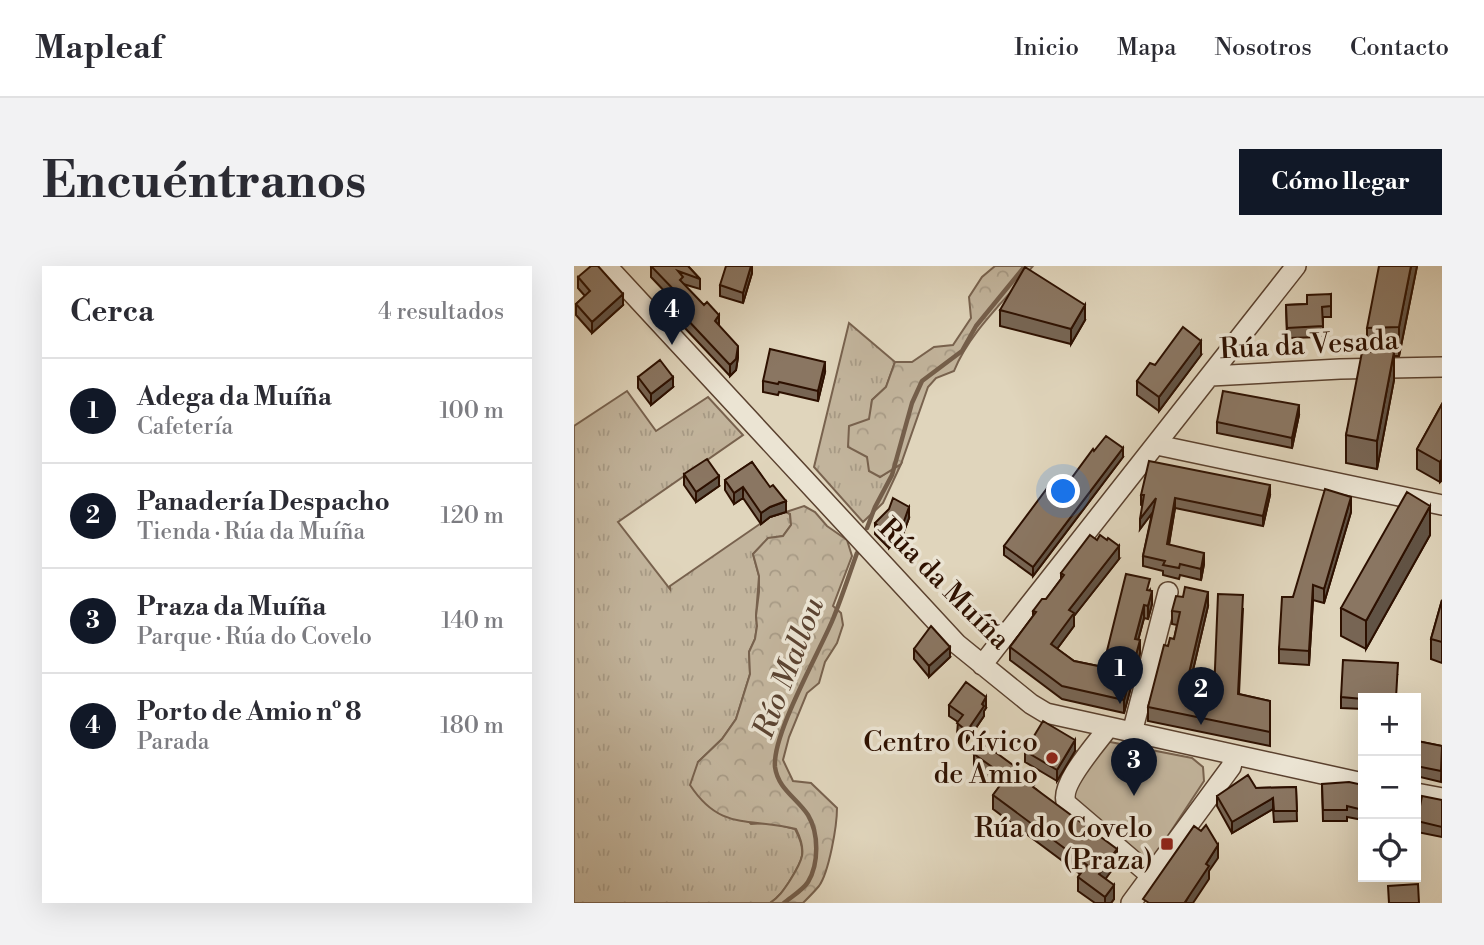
<!DOCTYPE html>
<html lang="es">
<head>
<meta charset="utf-8">
<style>
	body { margin:0; font-family:"Libre Bodoni",serif; background:#f2f2f3; color:#2b2b33 }
	.controls { position:absolute; right:21px; bottom:21px; display:grid; overflow:hidden; border-radius:0px; box-shadow:0 7px 28px #0002 }
	.controls button { width:63px; height:63px; display:grid; place-items:center; padding:0; border:0; border-bottom:2px solid #e1e1e2; background:#fff; color:#2b2b33; font:35px sans-serif }
	.you { position:absolute; left:490px; top:226px; width:24px; height:24px; margin:-18px; border:5px solid #fff; border-radius:50%; background:#1a73e8; box-shadow:0 0 0 10px #1a73e833 }
	.badge { display:grid; place-items:center; width:46px; height:46px; border-radius:50%; background:#111827; color:#fff; font-size:23px; font-weight:700 }
	.pin { position:absolute; translate:-50% -58px; filter:drop-shadow(0 2px 4px #0008) }
	.pin::after { content:''; position:absolute; top:37px; width:24px; height:21px; background:inherit; clip-path:polygon(0 0,100% 0,50% 100%) }
	.list { margin:0; padding:0; list-style:none }
	h2 { display:flex; justify-content:space-between; align-items:center; height:91px; margin:0; padding:0 28px; font-size:30px }
	h2 small { font-size:23px; font-weight:400; color:#7c7c81 }
	.list li { display:grid; grid-template-columns:46px 1fr auto; gap:21px; align-items:center; box-sizing:border-box; height:105px; padding:0 28px; border-top:2px solid #e1e1e2 }
	.list b { display:block; font-size:26px; white-space:nowrap }
	.list p { margin:0; font-size:23px; white-space:nowrap; color:#7c7c81 }
	.list em { font-size:23px; font-style:normal; color:#7c7c81 }
	.icon { flex:none; width:38px; height:38px; fill:none; stroke:currentColor; stroke-width:2; stroke-linecap:round; stroke-linejoin:round }
	.map { position:relative; flex:none; width:868px; height:637px; overflow:hidden; border-radius:0px }
	header { display:flex; align-items:center; gap:42px; box-sizing:border-box; height:98px; padding:0 35px; background:#fff; border-bottom:2px solid #e1e1e2 }
	header strong { font-size:33px }
	nav { display:flex; gap:38px; margin-inline-start:auto; font-size:24px }
	.intro { display:flex; align-items:center; justify-content:space-between; box-sizing:border-box; height:168px; padding:0 42px }
	h1 { margin:0; font-size:49px }
	.button { padding:18px 32px; border-radius:0px; background:#111827; color:#fff; font-size:24px; font-weight:700 }
	main { display:flex; gap:42px; padding:0 42px }
	aside { flex:1; background:#fff; border-radius:0px; box-shadow:0 7px 28px #0002 }
	.map>svg:first-child { display:block }
	.grass { fill:url(#grass-tufts); stroke:#78624e; stroke-width:2 }
	.forest { fill:url(#forest-crowns); stroke:#78624e; stroke-width:2 }
	.park { fill:#c2b49c; stroke:#78624e; stroke-width:2 }
	.lines { fill:none; stroke-linecap:round; stroke-linejoin:round }
	.stream { stroke:#745e4a; stroke-width:4.5 }
	.minor-casing { stroke:#5a412f; stroke-width:22 }
	.minor { stroke:#ebe4d3; stroke-width:19 }
	.wall { fill:#776554; stroke:#2d1000; stroke-width:2 }
	.shaded-wall { fill:#615345; stroke:#2d1000; stroke-width:2 }
	.building { fill:#8a7662; stroke:#2d1000; stroke-width:2 }
	.poi-dot { fill:#8f2418; stroke:#ebe4d3; stroke-width:2.5 }
	.labels { text-anchor:middle; dominant-baseline:central; stroke-width:7; stroke-linejoin:round; paint-order:stroke }
	.street-label { font-size:28px; fill:#2d1000; stroke:#ebe4d3 }
	.poi-label { font-size:28px; fill:#2d1000; stroke:#ebe4d3; text-anchor:end }
	.water-label { font-size:30px; font-style:italic; fill:#5c4432; stroke:#ebe4d3 }
</style>
</head>
<body>
<header>
<strong>Mapleaf</strong>
<nav><a>Inicio</a><a>Mapa</a><a>Nosotros</a><a>Contacto</a></nav>
</header>
<div class="intro"><h1>Encuéntranos</h1><a class="button">Cómo llegar</a></div>
<main>
<aside>
<h2>Cerca<small>4 resultados</small></h2>
<ul class="list">
<li><span class="badge">1</span><div><b>Adega da Muíña</b><p>Cafetería</p></div><em>100 m</em></li>
<li><span class="badge">2</span><div><b>Panadería Despacho</b><p>Tienda · Rúa da Muíña</p></div><em>120 m</em></li>
<li><span class="badge">3</span><div><b>Praza da Muíña</b><p>Parque · Rúa do Covelo</p></div><em>140 m</em></li>
<li><span class="badge">4</span><div><b>Porto de Amio nº 8</b><p>Parada</p></div><em>180 m</em></li>
</ul>
</aside>
<div class="map">
<svg width="868" height="637" viewBox="0 0 868 637">
	<defs>
		<pattern id="grass-tufts" width="24" height="20" patternUnits="userSpaceOnUse" patternTransform="scale(1.75)"><rect width="24" height="20" fill="#c2b49c"/><path d="M3 7l-1-3M5 7V3M7 7l1-3M15 17l-1-3M17 17v-4M19 17l1-3" fill="none" stroke="#a79a85"/></pattern>
		<pattern id="forest-crowns" width="20" height="18" patternUnits="userSpaceOnUse" patternTransform="scale(1.75)"><rect width="20" height="18" fill="#c2b49c"/><path d="M2 6a3 3 0 1 1 6 0M12 15a3 3 0 1 1 6 0" fill="none" stroke="#a79a85"/></pattern>
	</defs>
	<rect width="100%" height="100%" fill="#e0d5bc"/>
	<filter id="stains"><feTurbulence type="fractalNoise" baseFrequency=".00286" numOctaves="4"/><feColorMatrix values="0 0 0 0 .2 0 0 0 0 .09 0 0 0 0 .02 0 0 0 .5 -.17"/></filter>
	<radialGradient id="worn" r=".72"><stop offset=".6" stop-color="#630" stop-opacity="0"/><stop offset="1" stop-color="#630" stop-opacity=".3"/></radialGradient>
	<path class="grass" d="M 275,57 L 321,96 L 312,121 L 298,134 L 293,191 L 306,211 L 327,198 L 309,237 L 289,256 L 240,201 Z
		M 53,125 L 82,165 L 134,131 L 169,169 L 44,256 L 96,323 L 96,320 L 196,251 L 212,246 L 216,248 L 217,259 L 209,270 L 194,273 L 179,288 L 185,310 L 182,350 L 183,360 L 181,373 L 175,386 L 176,408 L 162,453 L 148,473 L 124,496 L 177,558 L 197,557 L 221,563 C 234,587 228,595 215,616 C 209,625 205,631 196,637 L 0,637 L 0,160 Z"/>
	<path class="forest" d="M 421,0 L 459,0 C 433,33 396,65 380,105 L 362,112 L 354,121 L 327,198 L 306,211 L 295,205 L 293,191 L 274,181 L 275,160 L 295,153 L 298,134 L 312,121 L 321,96 L 338,96 L 360,81 L 379,79 L 397,52 L 395,31 L 408,11 Z
		M 230,240 L 241,246 L 253,260 L 273,274 L 278,290 L 259,340 L 267,347 L 269,359 L 263,377 L 251,396 L 245,417 L 233,427 L 215,471 L 209,494 L 219,515 L 237,517 L 263,542 C 263,560 255,606 245,620 C 240,626 234,632 229,637 L 196,637 C 205,631 209,625 215,616 C 228,595 234,587 222,563 C 175,551 147,566 116,519 L 124,496 L 148,473 L 162,453 L 176,408 L 175,386 L 181,373 L 183,360 L 182,350 L 185,326 L 185,310 L 179,288 L 194,272 L 209,270 L 217,259 L 216,248 L 212,246 Z"/>
	<path class="park" d="M 531,475 L 618,492 L 629,501 L 630,515 L 580,591 L 572,594 L 501,536 L 497,524 Z"/>
	<g class="lines">
		<path class="stream" d="M 293,262 L 301,241 L 318,209 L 338,137 L 348,115 L 388,85 L 402,60 L 451,0
			M 210,637 C 217,631 229,624 234,616 C 245,598 245,567 234,549 C 223,532 204,523 201,501 C 198,468 245,387 259,353 C 268,331 275,309 283,287"/>
		<g class="minor-casing">
			<path id="minor" d="M 33,0 L 383,378 L 457,438 L 472,447 L 789,517
				M 637,110 L 766,103 L 868,101
				M 583,179 L 868,239
				M 408,399 L 722,0
				M 534,462 C 523,477 483,521 493,538 L 576,609
				M 558,467 L 594,326
				M 842,527 L 868,532
				M 557,637 L 657,501 L 660,490"/>
		</g>
		<use href="#minor" class="minor"/>
	</g>
	<path class="wall" d="M 77,0 L 114,0 L 126,13 L 126,23 L 109,18 L 145,60 L 164,91 L 162,104 L 156,110 L 94,44 L 94,33 L 96,31 L 77,11 Z
		M 178,0 L 178,7 L 169,37 L 146,30 L 146,19 Z
		M 843,0 L 825,90 L 820,90 L 820,114 L 803,203 L 772,197 L 772,169 L 793,86 L 793,62 Z
		M 4,11 L 49,39 L 18,67 L 2,49 L 2,38 L 11,30 L 4,22 Z
		M 757,28 L 757,51 L 749,51 L 749,71 L 713,72 L 712,39 L 733,38 Z
		M 426,44 L 511,54 L 497,78 L 426,60 Z
		M 627,89 L 585,145 L 563,129 L 563,115 L 581,99 Z
		M 251,106 L 244,135 L 205,126 L 204,129 L 189,126 L 189,115 Z
		M 64,111 L 99,121 L 77,139 L 64,122 Z
		M 868,138 L 868,214 L 866,216 L 843,203 L 843,183 Z
		M 725,149 L 718,182 L 643,167 L 643,156 Z
		M 520,185 L 549,191 L 459,310 L 430,289 L 430,280 L 488,225 Z
		M 178,196 L 212,246 L 196,251 L 187,258 L 169,232 L 160,238 L 151,224 L 151,214 Z
		M 110,208 L 145,220 L 122,236 L 110,219 Z
		M 567,229 L 696,229 L 689,260 L 601,242 L 595,279 L 630,298 L 627,314 L 606,309 L 605,313 L 589,309 L 589,305 L 569,300 L 569,290 L 578,247 L 566,263 L 569,240 L 567,239 Z
		M 777,246 L 750,337 L 739,334 L 735,399 L 705,397 L 705,383 L 719,331 Z
		M 335,252 L 329,268 L 315,282 L 301,268 L 301,257 Z
		M 856,269 L 792,383 L 767,370 L 767,342 Z
		M 545,293 L 500,350 L 500,360 L 483,383 L 500,395 L 529,401 L 576,324 L 578,338 L 574,353 L 570,352 L 564,374 L 566,387 L 550,447 L 488,433 L 436,394 L 436,381 L 459,350 L 459,345 L 472,333 L 487,313 L 487,307 Z
		M 868,334 L 868,397 L 857,393 L 857,373 Z
		M 634,340 L 615,421 L 640,427 L 669,342 L 665,428 L 696,435 L 696,480 L 574,455 L 574,441 L 594,380 L 600,373 L 603,359 L 598,358 L 598,345 Z
		M 340,383 L 376,391 L 355,411 L 340,393 Z
		M 824,408 L 789,432 L 789,443 L 767,442 L 767,431 Z
		M 375,439 L 412,442 L 410,445 L 410,450 L 393,475 L 383,468 L 384,456 L 375,450 Z
		M 842,472 L 843,475 L 868,480 L 867,516 L 842,510 Z
		M 451,485 L 501,485 L 483,515 L 451,496 Z
		M 400,488 L 462,523 L 543,597 L 531,613 L 540,633 L 537,637 L 521,637 L 504,625 L 504,611 L 506,608 L 419,543 L 419,529 L 426,520 L 400,502 Z
		M 748,518 L 789,519 L 789,554 L 773,551 L 773,555 L 749,555 Z
		M 722,521 L 723,555 L 700,556 L 699,543 L 658,567 L 643,540 L 643,530 L 682,522 Z
		M 868,534 L 868,571 L 843,566 L 843,555 Z"/>
	<path class="shaded-wall" d="M 177,0 L 178,0 L 178,7 L 169,37 L 169,27 Z
		M 837,0 L 843,0 L 825,90 L 825,61 Z
		M 49,28 L 49,39 L 18,67 L 18,56 Z
		M 511,39 L 511,54 L 497,78 L 497,63 Z
		M 145,49 L 145,60 L 141,55 Z
		M 627,75 L 627,89 L 585,145 L 585,131 Z
		M 164,80 L 164,91 L 162,104 L 156,110 L 156,99 Z
		M 820,86 L 820,114 L 803,203 L 803,175 Z
		M 251,96 L 251,106 L 244,135 L 244,125 Z
		M 99,111 L 99,121 L 77,139 L 77,128 Z
		M 725,139 L 725,149 L 718,182 L 718,172 Z
		M 549,182 L 549,191 L 459,310 L 459,301 Z
		M 868,193 L 868,214 L 866,216 L 866,196 Z
		M 145,210 L 145,220 L 122,236 L 122,226 Z
		M 696,219 L 696,229 L 689,260 L 689,250 Z
		M 169,221 L 169,232 L 160,238 L 160,227 Z
		M 777,231 L 777,246 L 750,337 L 750,323 Z
		M 582,232 L 582,242 L 566,263 L 566,253 Z
		M 601,232 L 601,242 L 593,289 L 593,278 Z
		M 212,235 L 212,246 L 196,251 L 187,258 L 187,247 L 196,241 Z
		M 856,240 L 856,269 L 792,383 L 792,355 Z
		M 335,241 L 335,252 L 329,268 L 315,282 L 315,271 Z
		M 545,280 L 545,293 L 500,350 L 500,360 L 477,391 L 477,378 L 495,344 Z
		M 630,287 L 630,298 L 627,314 L 627,303 Z
		M 739,319 L 739,334 L 735,399 L 735,385 Z
		M 578,325 L 578,338 L 574,353 L 574,340 Z
		M 634,326 L 634,340 L 612,434 L 612,420 Z
		M 570,339 L 570,352 L 561,386 L 561,373 Z
		M 566,374 L 566,387 L 550,447 L 550,434 Z
		M 376,381 L 376,391 L 355,411 L 355,400 Z
		M 412,431 L 412,442 L 410,445 L 410,450 L 393,475 L 393,465 Z
		M 501,474 L 501,485 L 483,515 L 483,504 Z
		M 699,532 L 699,543 L 658,567 L 658,556 Z
		M 644,579 L 644,592 L 635,605 L 635,613 L 619,637 L 611,637 L 632,598 Z
		M 543,583 L 543,597 L 525,622 L 525,608 Z
		M 540,619 L 540,633 L 537,637 L 531,637 L 531,631 Z"/>
	<path class="building" d="M 17,0 L 24,0 L 49,28 L 18,56 L 2,38 L 16,25 L 4,11 Z
		M 77,0 L 114,0 L 126,13 L 104,5 L 109,11 L 106,14 L 130,39 L 133,36 L 145,49 L 141,55 L 164,80 L 162,93 L 156,99 L 94,33 L 102,26 Z
		M 152,0 L 177,0 L 169,27 L 146,19 Z
		M 805,0 L 837,0 L 825,61 L 793,62 Z
		M 451,1 L 511,39 L 497,63 L 426,44 Z
		M 757,28 L 757,40 L 748,41 L 749,60 L 713,62 L 712,39 L 733,38 L 733,29 Z
		M 609,61 L 627,75 L 585,131 L 563,115 L 576,97 L 581,99 Z
		M 196,83 L 251,96 L 244,125 L 205,116 L 204,118 L 189,115 Z
		M 788,86 L 820,86 L 803,175 L 772,169 Z
		M 86,94 L 99,111 L 77,128 L 64,111 Z
		M 649,125 L 725,139 L 718,172 L 643,156 Z
		M 868,138 L 868,193 L 866,196 L 843,183 Z
		M 532,170 L 549,182 L 459,301 L 430,280 L 477,217 L 488,225 L 519,183 L 520,185 Z
		M 133,193 L 145,210 L 122,226 L 110,208 Z
		M 575,195 L 696,219 L 689,250 L 601,232 L 593,278 L 630,287 L 627,303 L 606,298 L 605,302 L 589,299 L 591,295 L 569,290 L 582,232 L 566,253 L 570,229 L 567,229 Z
		M 178,196 L 196,221 L 199,219 L 212,235 L 196,241 L 187,247 L 169,221 L 160,227 L 151,214 Z
		M 751,223 L 777,231 L 750,323 L 739,319 L 735,385 L 705,383 L 708,331 L 719,331 Z
		M 833,226 L 856,240 L 792,355 L 767,342 Z
		M 319,232 L 335,241 L 329,258 L 315,271 L 301,257 L 315,243 Z
		M 516,269 L 523,274 L 526,269 L 533,274 L 534,272 L 545,280 L 495,344 L 500,347 L 477,378 L 500,395 L 529,401 L 552,308 L 576,313 L 573,324 L 578,325 L 574,340 L 570,339 L 561,373 L 566,374 L 550,434 L 488,420 L 436,381 L 462,346 L 459,345 L 468,333 L 472,333 L 490,309 L 487,307 Z
		M 611,321 L 634,326 L 612,420 L 640,427 L 644,328 L 669,329 L 664,428 L 696,435 L 696,466 L 574,441 L 590,379 L 594,380 L 596,372 L 600,373 L 606,346 L 598,345 L 602,330 L 609,331 Z
		M 868,334 L 868,376 L 857,373 Z
		M 357,360 L 376,381 L 355,400 L 340,383 Z
		M 769,394 L 824,397 L 822,432 L 789,433 L 767,431 Z
		M 392,416 L 412,431 L 408,438 L 410,440 L 393,465 L 383,457 L 389,449 L 375,439 Z
		M 469,455 L 501,474 L 483,504 L 451,485 Z
		M 842,472 L 843,472 L 843,475 L 868,480 L 867,505 L 842,500 Z
		M 409,477 L 462,516 L 459,521 L 543,583 L 525,608 L 540,619 L 531,631 L 504,611 L 513,599 L 419,529 L 432,511 L 400,488 Z
		M 674,509 L 682,522 L 722,521 L 723,545 L 700,545 L 699,532 L 658,556 L 643,530 Z
		M 775,516 L 789,519 L 789,544 L 773,540 L 773,544 L 749,544 L 748,518 Z
		M 848,530 L 868,534 L 868,561 L 843,555 Z
		M 632,559 L 644,579 L 632,598 L 635,600 L 611,636 L 613,637 L 575,637 L 569,633 L 620,560 L 627,565 Z
		M 844,618 L 845,637 L 815,637 L 814,620 Z"/>
	<g class="poi-dot">
		<circle cx="478" cy="492" r="7"/>
		<rect x="586" y="571" width="14" height="14" rx="3.5"/>
	</g>
	<g class="labels">
		<g class="street-label">
			<text transform="translate(735 79) rotate(-3)">Rúa da Vesada</text>
			<text transform="translate(370 318) rotate(45)">Rúa da Muíña</text>
		</g>
		<g class="poi-label">
			<text x="464" y="476">Centro Cívico<tspan x="464" dy="32">de Amio</tspan></text>
			<text x="579" y="562">Rúa do Covelo<tspan x="579" dy="32">(Praza)</tspan></text>
		</g>
		<g class="water-label">
			<text transform="translate(215 402) rotate(-69)">Río Mallou</text>
		</g>
	</g>
	<rect width="100%" height="100%" filter="url(#stains)"/>
	<rect width="100%" height="100%" fill="url(#worn)"/>
</svg>
<div class="controls">
<button>+</button>
<button>−</button>
<button><svg class="icon" aria-label="locate" viewBox="0 0 24 24"><circle cx="12" cy="12" r="6"/><path d="M12 2v4M12 18v4M2 12h4M18 12h4"/></svg></button>
</div>
<div class="you"></div>
<div class="pin badge" style="left:546px;top:438px">1</div>
<div class="pin badge" style="left:627px;top:459px">2</div>
<div class="pin badge" style="left:560px;top:530px">3</div>
<div class="pin badge" style="left:98px;top:79px">4</div>
</div>
</main>
</body>
</html>
